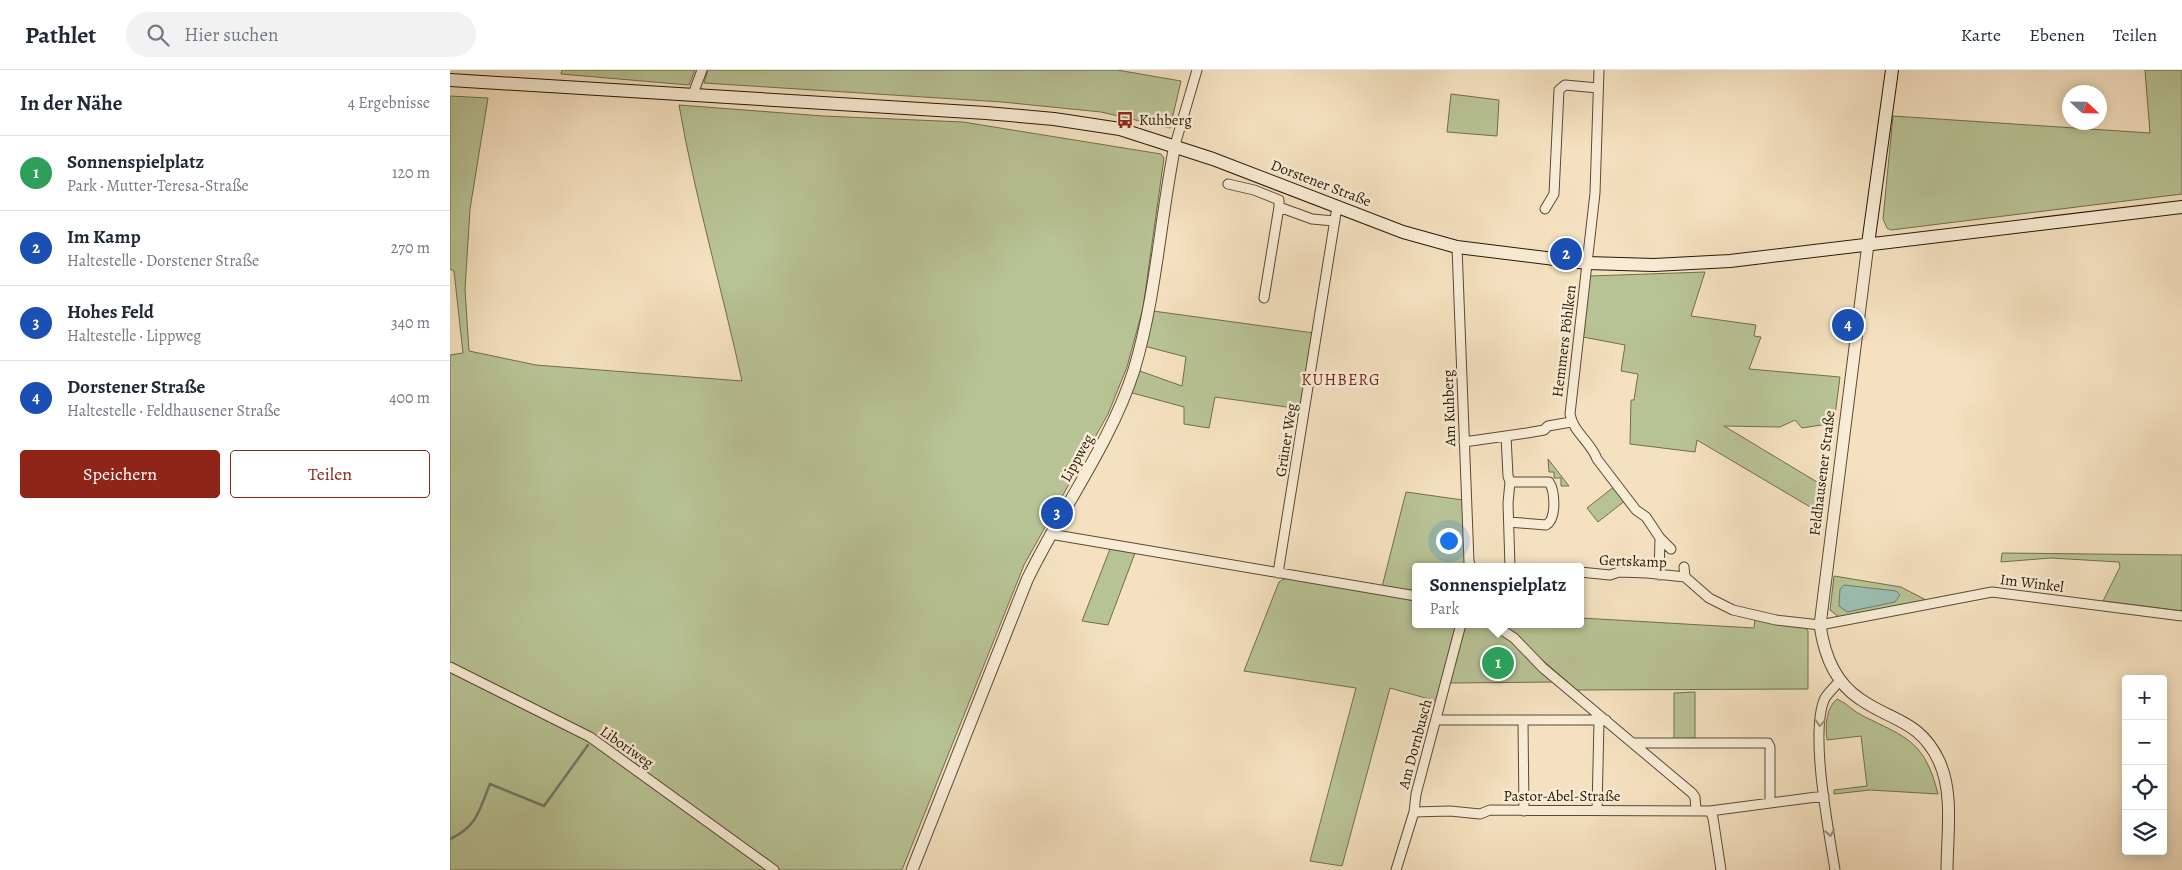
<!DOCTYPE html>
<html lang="de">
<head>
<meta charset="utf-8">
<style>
	body { margin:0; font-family:Alegreya,serif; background:#f2f2f3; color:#1f2937 }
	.controls { position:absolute; right:15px; bottom:15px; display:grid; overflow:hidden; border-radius:5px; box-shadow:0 2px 12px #0003 }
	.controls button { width:45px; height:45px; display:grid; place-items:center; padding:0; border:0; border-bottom:1px solid #e0e1e3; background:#fff; color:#1f2937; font:25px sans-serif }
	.compass { position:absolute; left:1612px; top:15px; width:45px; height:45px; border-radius:50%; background:#fff; box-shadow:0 2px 12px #0003; rotate:112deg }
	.you { position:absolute; left:998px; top:470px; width:18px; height:18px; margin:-12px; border:4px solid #fff; border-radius:50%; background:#1a73e8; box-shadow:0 0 0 8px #1a73e833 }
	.badge { display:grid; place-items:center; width:32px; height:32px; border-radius:50%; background:#8f2418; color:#fff; font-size:16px; font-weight:700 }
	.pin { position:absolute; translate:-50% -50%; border:2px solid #fff; box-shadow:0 1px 5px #0006 }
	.popup { position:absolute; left:962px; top:493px; width:172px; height:65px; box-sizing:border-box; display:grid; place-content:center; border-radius:5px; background:#fff; filter:drop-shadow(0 1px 4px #0005); font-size:16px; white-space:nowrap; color:#747a83 }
	.popup b { font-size:19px; color:#1f2937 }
	.popup::after { content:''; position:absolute; left:50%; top:100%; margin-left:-10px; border:10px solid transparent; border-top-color:#fff }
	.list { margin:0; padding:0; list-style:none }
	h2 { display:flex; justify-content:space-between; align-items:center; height:65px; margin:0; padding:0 20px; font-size:21px }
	h2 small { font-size:16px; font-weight:400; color:#747a83 }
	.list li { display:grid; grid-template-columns:32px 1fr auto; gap:15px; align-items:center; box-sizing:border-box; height:75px; padding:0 20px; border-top:1px solid #e0e1e3 }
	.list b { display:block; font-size:19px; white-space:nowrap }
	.list p { margin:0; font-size:16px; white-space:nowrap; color:#747a83 }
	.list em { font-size:16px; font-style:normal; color:#747a83 }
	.actions { display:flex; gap:10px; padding:15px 20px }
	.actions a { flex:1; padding:11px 0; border:1px solid #8f2418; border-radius:5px; text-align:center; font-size:18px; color:#8f2418 }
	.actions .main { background:#8f2418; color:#fff }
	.icon { flex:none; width:28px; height:28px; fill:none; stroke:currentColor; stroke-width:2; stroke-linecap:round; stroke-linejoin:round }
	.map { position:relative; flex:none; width:1732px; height:800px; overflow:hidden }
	header { display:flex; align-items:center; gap:30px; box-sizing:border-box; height:70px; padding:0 25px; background:#fff; border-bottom:1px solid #e0e1e3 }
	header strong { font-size:24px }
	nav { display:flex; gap:28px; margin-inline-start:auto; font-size:18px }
	.search { width:350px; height:45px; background:#f2f2f3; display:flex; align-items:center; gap:12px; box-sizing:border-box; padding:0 18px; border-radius:28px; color:#747a83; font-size:19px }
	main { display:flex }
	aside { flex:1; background:#fff }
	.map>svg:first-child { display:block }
	.green { fill:#b8c395; stroke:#706e4c }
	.water { fill:#9cbeb2; stroke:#6e7c6c }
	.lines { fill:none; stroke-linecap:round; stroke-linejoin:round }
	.stream { stroke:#6e7c6c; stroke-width:2.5 }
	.minor-casing { stroke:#5b4a33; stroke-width:11 }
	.tertiary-casing { stroke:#5b4a33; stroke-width:13 }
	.secondary-casing { stroke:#281804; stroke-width:14 }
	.minor { stroke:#f8ecd6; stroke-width:9 }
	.tertiary { stroke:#f8ecd6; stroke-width:11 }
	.secondary { stroke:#f8ecd6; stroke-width:12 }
	.oneway { stroke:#9a8d78 }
	.labels { text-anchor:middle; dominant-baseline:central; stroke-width:5; stroke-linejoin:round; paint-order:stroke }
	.poi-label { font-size:15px; fill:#281804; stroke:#f8ecd6; text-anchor:start }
	.street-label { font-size:15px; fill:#281804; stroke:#f8ecd6 }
	.neighbourhood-label { font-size:16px; letter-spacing:1px; fill:#7a1f14; stroke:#f8ecd6 }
</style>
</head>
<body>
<header>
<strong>Pathlet</strong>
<div class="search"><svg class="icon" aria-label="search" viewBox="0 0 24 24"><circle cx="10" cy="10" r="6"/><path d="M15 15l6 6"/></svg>Hier suchen</div>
<nav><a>Karte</a><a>Ebenen</a><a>Teilen</a></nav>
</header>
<main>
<aside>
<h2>In der Nähe<small>4 Ergebnisse</small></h2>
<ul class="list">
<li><span class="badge" style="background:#2e9e5b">1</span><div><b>Sonnenspielplatz</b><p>Park · Mutter-Teresa-Straße</p></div><em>120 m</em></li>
<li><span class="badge" style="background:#1a4fb4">2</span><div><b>Im Kamp</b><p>Haltestelle · Dorstener Straße</p></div><em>270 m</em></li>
<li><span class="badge" style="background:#1a4fb4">3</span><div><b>Hohes Feld</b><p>Haltestelle · Lippweg</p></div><em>340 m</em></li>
<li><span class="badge" style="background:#1a4fb4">4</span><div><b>Dorstener Straße</b><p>Haltestelle · Feldhausener Straße</p></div><em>400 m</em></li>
</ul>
<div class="actions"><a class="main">Speichern</a><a>Teilen</a></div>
</aside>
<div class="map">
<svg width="1732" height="800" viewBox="0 0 1732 800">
	<rect width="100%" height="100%" fill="#f5e1c0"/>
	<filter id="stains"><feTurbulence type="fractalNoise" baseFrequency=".004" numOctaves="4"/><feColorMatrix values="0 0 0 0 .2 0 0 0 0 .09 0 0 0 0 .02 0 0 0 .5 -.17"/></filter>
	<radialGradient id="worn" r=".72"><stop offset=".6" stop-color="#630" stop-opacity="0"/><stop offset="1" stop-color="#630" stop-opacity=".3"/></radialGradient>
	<path class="green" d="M 112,0 L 245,0 L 239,15 L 111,4 Z
		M 258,0 L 667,0 L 731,11 L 720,58 L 651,42 L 552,32 L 254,13 Z
		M 1695,0 L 1732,0 L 1732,124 L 1441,160 L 1437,158 L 1433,149 L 1443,46 L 1700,63 Z
		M 1001,24 L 1049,30 L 1047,66 L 997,62 Z
		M 0,26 L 38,28 L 20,139 L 15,219 L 19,281 L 86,295 L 292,311 C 272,219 245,128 229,35 L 373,46 L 513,52 L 711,84 L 714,88 L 693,238 L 677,297 L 658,344 L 574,495 L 452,800 L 0,800 L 0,285 L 13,283 L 4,201 L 0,199 Z
		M 1255,202 L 1241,246 L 1306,255 L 1304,266 L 1311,267 L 1299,299 L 1390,307 L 1384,353 L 1352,358 L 1345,350 L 1330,357 L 1274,356 L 1377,418 L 1372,444 L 1247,370 L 1245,382 L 1180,374 L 1181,330 L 1184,330 L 1188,304 L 1171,301 L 1175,275 L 1133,267 L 1140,206 Z
		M 703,241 L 864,263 L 851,339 L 765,327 L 759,358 L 734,354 L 734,337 L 679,322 L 687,300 L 732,316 L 736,287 L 694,276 Z
		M 1098,389 L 1119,416 L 1111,416 L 1111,408 L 1104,408 L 1104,402 L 1099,402 Z
		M 1165,416 L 1176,430 L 1148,452 L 1137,438 Z
		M 956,422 L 1013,430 L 1015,497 L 966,497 L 965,522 L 932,517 Z
		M 660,479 L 685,483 L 658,555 L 632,551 Z
		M 1552,483 L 1732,485 L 1732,541 L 1653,531 L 1670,497 L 1669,492 L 1601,488 L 1551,492 Z
		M 1384,506 L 1451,517 L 1478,531 L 1390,548 L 1380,540 Z
		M 836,508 L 965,529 L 966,554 L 1006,554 L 986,631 L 940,618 L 892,796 L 860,791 L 906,618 L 794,601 L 829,512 Z
		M 1131,548 L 1304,558 L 1305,549 L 1355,557 L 1358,561 L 1358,619 L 1127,620 L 1051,554 L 1130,554 Z
		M 1016,554 L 1040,554 L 1108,612 L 1000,613 Z
		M 1245,622 L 1245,668 L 1224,669 L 1224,623 Z
		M 1387,629 C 1397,633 1404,642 1413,646 C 1458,668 1475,672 1488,724 L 1420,720 L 1384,724 L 1384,720 L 1417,716 L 1411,666 L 1377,670 C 1375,656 1376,638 1387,629 Z"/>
	<path class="water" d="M 1394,515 L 1446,521 L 1450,525 L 1445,532 L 1397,542 L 1389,536 L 1390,519 Z"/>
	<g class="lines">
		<path class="stream" d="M 0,769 C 28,756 29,740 40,714 L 94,736 L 138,675"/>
		<g class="minor-casing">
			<path id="minor" d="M 1149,0 L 1145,123 L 1120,344 C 1123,362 1141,372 1147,389 L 1186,440 L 1196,447 L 1210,468 L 1221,479
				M 243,24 L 252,0
				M 725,75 L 747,0
				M 778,114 L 804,120 L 829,130 L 829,137 L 862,149 L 884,151
				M 1095,139 L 1104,124 L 1109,20 L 1115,15 L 1148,18
				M 1007,177 L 1019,492 L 1021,497
				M 814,228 L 829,137
				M 1056,366 L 1058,406 L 1060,412 L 1058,433 L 1060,497
				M 1014,372 L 1077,363 L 1094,360 L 1098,356 L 1121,352
				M 1059,452 L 1096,455 C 1107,449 1105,421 1099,412 L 1060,412
				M 600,464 L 966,526
				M 1234,497 L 1235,507
				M 1130,502 L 1160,505 L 1169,502 L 1197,503 L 1235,507 L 1259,528 L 1283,540 L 1326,550 L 1370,555 L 1542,522 L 1732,546
				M 828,503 L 887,137
				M 1209,505 L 1210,468
				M 1043,554 L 1064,568 L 1093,598 L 1242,723 L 1245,727 L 1246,740
				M 0,597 L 140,667 L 324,800
				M 986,650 L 1156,650
				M 1073,651 L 1074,741
				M 1184,673 L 1318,673 L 1320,677 L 1320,733
				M 1147,740 L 1149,651
				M 1260,741 L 1263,748 L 1271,800
				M 964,742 L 1000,741 L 1030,744 L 1040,740 L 1260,741 L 1374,726
				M 946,800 L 964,742 L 966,724 L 1011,554
				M 1385,800 C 1379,762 1359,661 1375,628 C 1379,622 1385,616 1390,611"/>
		</g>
		<g class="tertiary-casing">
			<path id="tertiary" d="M 1418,174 L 1370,555 C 1374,584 1384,612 1410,629 C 1441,651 1470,650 1489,691 C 1504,723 1497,766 1497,800
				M 462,800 L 577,510 C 611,439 660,375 684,300 C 706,227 710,150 725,75"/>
		</g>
		<g class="secondary-casing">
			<path id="secondary" d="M 0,10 L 536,43 L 604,49 L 670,59 L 763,89 L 953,162 L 1007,177 L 1137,193 L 1204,195 L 1280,191 L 1732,137
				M 1418,174 L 1442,0"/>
		</g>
		<use href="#minor" class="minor"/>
		<use href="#tertiary" class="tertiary"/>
		<use href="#secondary" class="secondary"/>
	</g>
	<defs><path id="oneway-chevron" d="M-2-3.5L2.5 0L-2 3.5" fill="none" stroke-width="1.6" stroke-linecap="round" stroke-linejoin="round" transform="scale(1.25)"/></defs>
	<g class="oneway">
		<use href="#oneway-chevron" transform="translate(1370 653) rotate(94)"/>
		<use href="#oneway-chevron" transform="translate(1380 763) rotate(81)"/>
	</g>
	<defs>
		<g id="bus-bare" transform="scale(1.35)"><path d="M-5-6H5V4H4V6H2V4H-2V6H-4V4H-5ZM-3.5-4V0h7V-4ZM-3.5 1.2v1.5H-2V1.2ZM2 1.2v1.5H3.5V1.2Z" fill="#8f2418" stroke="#f8ecd6" stroke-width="2.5" paint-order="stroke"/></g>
	</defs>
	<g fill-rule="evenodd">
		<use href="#bus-bare" x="675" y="50"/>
	</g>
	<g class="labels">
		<g class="poi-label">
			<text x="689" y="50">Kuhberg</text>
		</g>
		<g class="street-label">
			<text transform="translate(871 113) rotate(21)">Dorstener Straße</text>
			<text transform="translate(1114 271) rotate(-83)">Hemmers Pöhlken</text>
			<text transform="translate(999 338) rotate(-92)">Am Kuhberg</text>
			<text transform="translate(836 370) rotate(-81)">Grüner Weg</text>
			<text transform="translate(627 388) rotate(-61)">Lippweg</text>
			<text transform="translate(1372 403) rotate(-83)">Feldhausener Straße</text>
			<text transform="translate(1183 491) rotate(2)">Gertskamp</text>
			<text transform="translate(1582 513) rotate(7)">Im Winkel</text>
			<text transform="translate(965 674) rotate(-75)">Am Dornbusch</text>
			<text transform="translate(177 677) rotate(35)">Liboriweg</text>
			<text x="1112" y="726">Pastor-Abel-Straße</text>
		</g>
		<g class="neighbourhood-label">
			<text x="891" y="310">KUHBERG</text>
		</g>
	</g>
	<rect width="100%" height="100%" filter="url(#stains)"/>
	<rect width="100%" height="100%" fill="url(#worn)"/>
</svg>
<div class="controls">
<button>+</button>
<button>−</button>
<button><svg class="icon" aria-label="locate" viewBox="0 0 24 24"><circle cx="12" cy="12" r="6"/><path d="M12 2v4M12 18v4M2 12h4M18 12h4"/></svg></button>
<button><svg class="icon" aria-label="layers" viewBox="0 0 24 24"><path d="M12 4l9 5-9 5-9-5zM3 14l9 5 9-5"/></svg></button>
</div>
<svg class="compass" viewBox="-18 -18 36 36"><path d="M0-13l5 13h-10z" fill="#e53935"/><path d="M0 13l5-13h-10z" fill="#747a83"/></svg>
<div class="you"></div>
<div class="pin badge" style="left:1048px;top:593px;background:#2e9e5b">1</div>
<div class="popup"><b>Sonnenspielplatz</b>Park</div>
<div class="pin badge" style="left:1116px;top:184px;background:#1a4fb4">2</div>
<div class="pin badge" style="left:607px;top:443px;background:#1a4fb4">3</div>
<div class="pin badge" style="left:1398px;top:255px;background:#1a4fb4">4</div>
</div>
</main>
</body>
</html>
